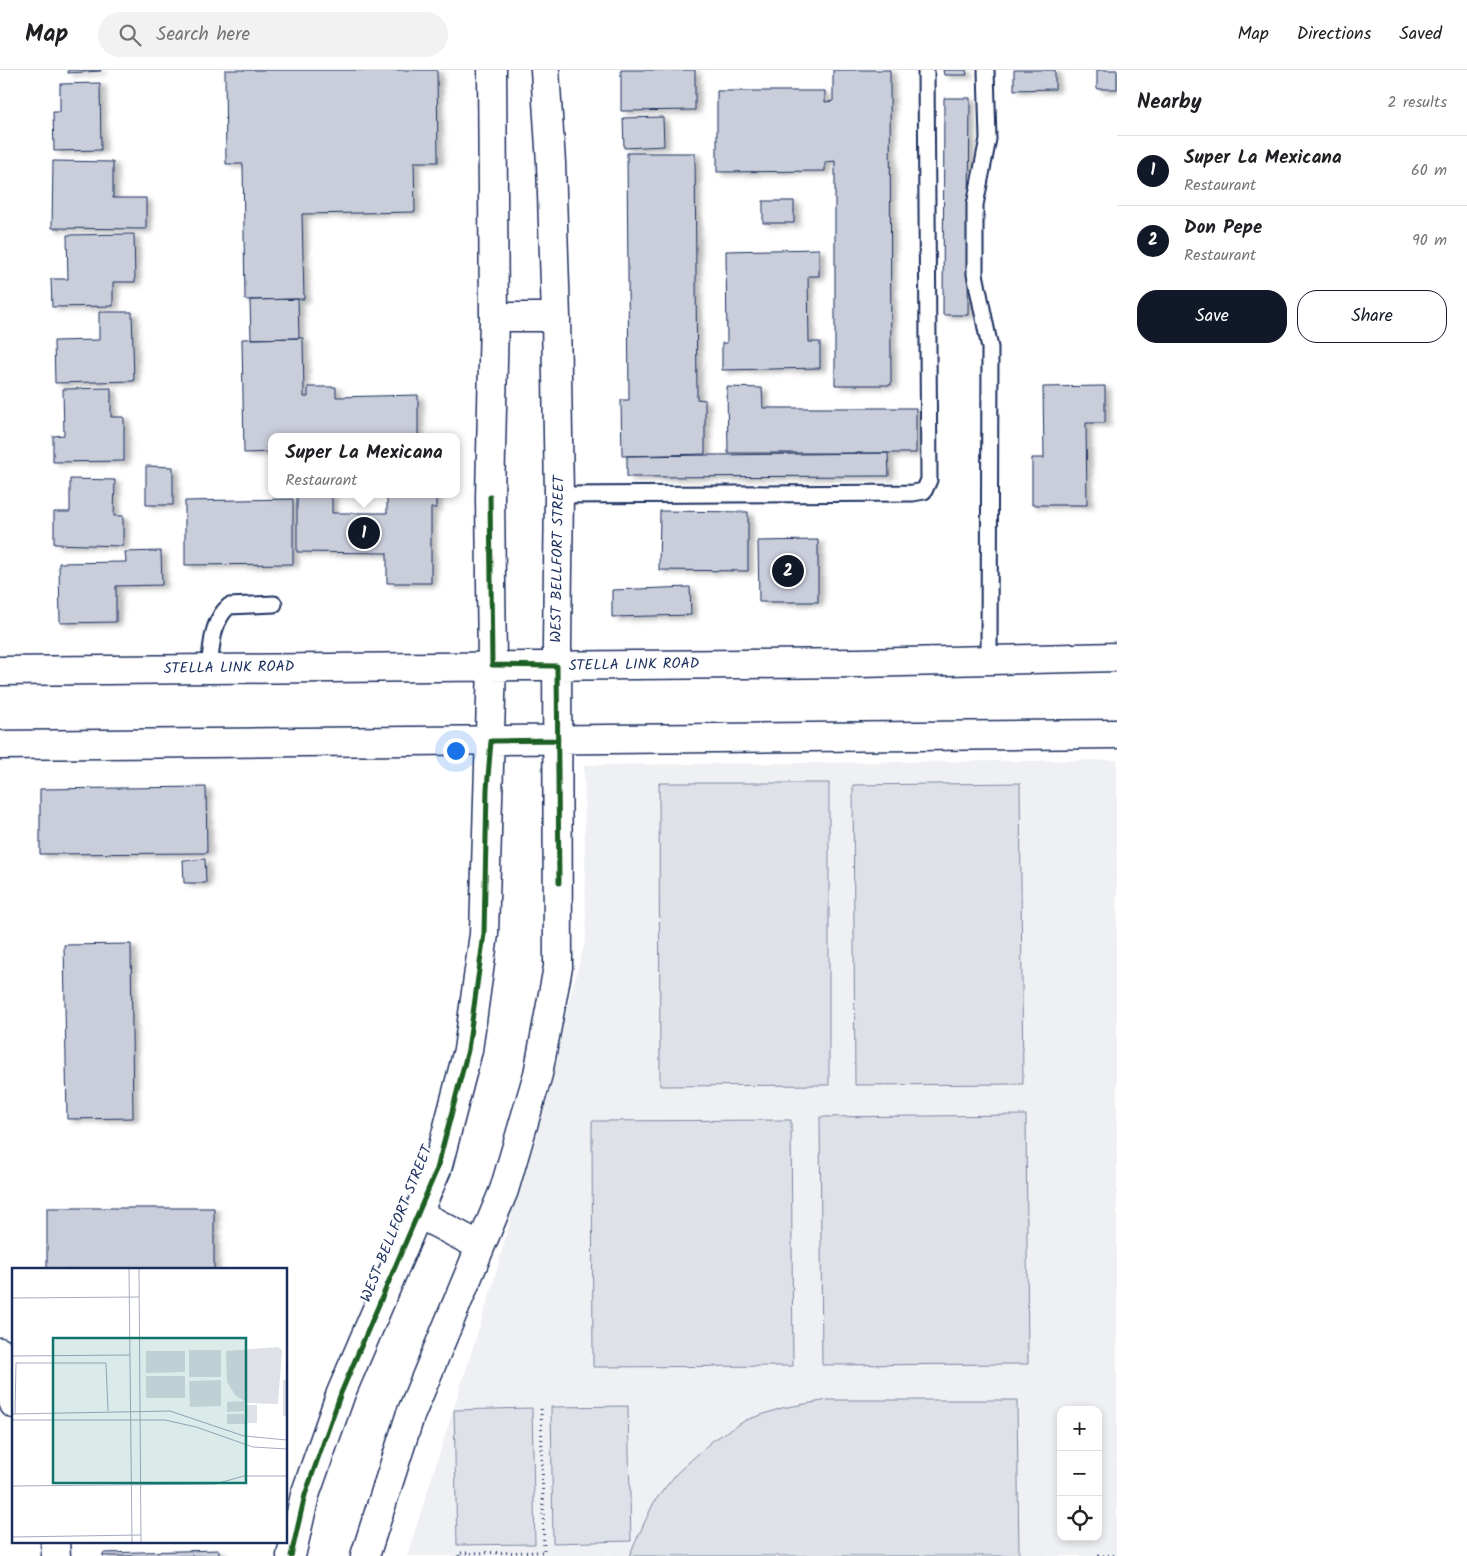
<!DOCTYPE html>
<html lang="en">
<head>
<meta charset="utf-8">
<style>
	body { margin:0; font-family:Kalam,sans-serif; background:#f2f2f2; color:#202124 }
	.controls { position:absolute; right:15px; bottom:15px; display:grid; overflow:hidden; border-radius:10px; box-shadow:0 2px 8px #0003 }
	.controls button { width:45px; height:45px; display:grid; place-items:center; padding:0; border:0; border-bottom:1px solid #e0e0e0; background:#fff; color:#202124; font:25px sans-serif }
	.you { position:absolute; left:455px; top:680px; width:18px; height:18px; margin:-12px; border:4px solid #fff; border-radius:50%; background:#1a73e8; box-shadow:0 0 0 8px #1a73e833 }
	.badge { display:grid; place-items:center; width:32px; height:32px; border-radius:50%; background:#111827; color:#fff; font-size:16px; font-weight:700 }
	.pin { position:absolute; translate:-50% -50%; border:2px solid #fff; box-shadow:0 1px 5px #0006 }
	.popup { position:absolute; left:268px; top:363px; width:192px; height:65px; box-sizing:border-box; display:grid; place-content:center; border-radius:10px; background:#fff; filter:drop-shadow(0 1px 4px #0005); font-size:16px; white-space:nowrap; color:#757577 }
	.popup b { font-size:19px; color:#202124 }
	.popup::after { content:''; position:absolute; left:50%; top:100%; margin-left:-10px; border:10px solid transparent; border-top-color:#fff }
	.list { margin:0; padding:0; list-style:none }
	h2 { display:flex; justify-content:space-between; align-items:center; height:65px; margin:0; padding:0 20px; font-size:21px }
	h2 small { font-size:16px; font-weight:400; color:#757577 }
	.list li { display:grid; grid-template-columns:32px 1fr auto; gap:15px; align-items:center; box-sizing:border-box; height:70px; padding:0 20px; border-top:1px solid #e0e0e0 }
	.list b { display:block; font-size:19px; white-space:nowrap }
	.list p { margin:0; font-size:16px; white-space:nowrap; color:#757577 }
	.list em { font-size:16px; font-style:normal; color:#757577 }
	.actions { display:flex; gap:10px; padding:15px 20px }
	.actions a { flex:1; padding:11px 0; border:1px solid #111827; border-radius:20px; text-align:center; font-size:18px; color:#111827 }
	.actions .main { background:#111827; color:#fff }
	.icon { flex:none; width:28px; height:28px; fill:none; stroke:currentColor; stroke-width:2; stroke-linecap:round; stroke-linejoin:round }
	.map { position:relative; flex:none; width:1117px; height:1486px; overflow:hidden }
	header { display:flex; align-items:center; gap:30px; box-sizing:border-box; height:70px; padding:0 25px; background:#fff; border-bottom:1px solid #e0e0e0 }
	header strong { font-size:24px }
	nav { display:flex; gap:28px; margin-inline-start:auto; font-size:18px }
	.search { width:350px; height:45px; background:#f2f2f2; display:flex; align-items:center; gap:12px; box-sizing:border-box; padding:0 18px; border-radius:28px; color:#757577; font-size:19px }
	main { display:flex }
	aside { flex:1; background:#fff }
	.map>svg:first-child { display:block }
	.built { fill:#eff0f4; fill-rule:evenodd }
	.green { fill:#dee1e7; stroke:#7c88a2 }
	.building { fill:#caceda; stroke:#1b2f5e; filter:url(#shadow) }
	.lines { fill:none; stroke-linecap:round; stroke-linejoin:round }
	.service-casing { stroke:#1b2f5e; stroke-width:19 }
	.minor-casing { stroke:#1b2f5e; stroke-width:31 }
	.secondary-casing { stroke:#1b2f5e; stroke-width:31 }
	.path { stroke:#1b2f5e; stroke-width:3; stroke-dasharray:1 4; stroke-linecap:butt }
	.service { stroke:#fff; stroke-width:15 }
	.minor { stroke:#fff; stroke-width:28 }
	.secondary { stroke:#fff; stroke-width:28 }
	.cycleway-casing { stroke:#fff; stroke-width:8 }
	.cycleway { stroke:#1b5e20; stroke-width:5 }
	.labels { text-anchor:middle; dominant-baseline:central; stroke-width:5; stroke-linejoin:round; paint-order:stroke }
	.street-label { font-size:15px; fill:#1b2f5e; stroke:#fff }
	.inset-road { fill:none; stroke:#a4acbf; stroke-width:1 }
	.view { fill:#0f766e; fill-opacity:0.15; stroke:#0f766e; stroke-width:2.5 }
	.inset-edge { fill:none; stroke:#1b2f5e; stroke-width:2.5 }
</style>
</head>
<body>
<header>
<strong>Map</strong>
<div class="search"><svg class="icon" aria-label="search" viewBox="0 0 24 24"><circle cx="10" cy="10" r="6"/><path d="M15 15l6 6"/></svg>Search here</div>
<nav><a>Map</a><a>Directions</a><a>Saved</a></nav>
</header>
<main>
<div class="map">
<svg width="1117" height="1486" viewBox="0 0 1117 1486">
	<defs>
		<filter id="shadow"><feDropShadow dx="5.5" dy="3" stdDeviation="2.5" flood-color="#0004"/></filter>
	</defs>
	<rect width="100%" height="100%" fill="#fff"/>
	<filter id="ink" filterUnits="userSpaceOnUse"><feTurbulence type="fractalNoise" baseFrequency=".02" numOctaves="2"/><feDisplacementMap in="SourceGraphic" scale="10" xChannelSelector="R" yChannelSelector="G"/><feConvolveMatrix kernelMatrix="1 2 1 2 8 2 1 2 1" color-interpolation-filters="sRGB"/></filter>
	<g filter="url(#ink)">
		<path class="built" d="M 1117,690 L 1117,1486 L 407,1486 L 493,1214 L 586,868 L 584,695 ZM 1061,1340 L 1098,1340 L 1098,1467 L 1061,1467 Z"/>
		<path class="green" d="M 659,713 L 829,713 L 829,1015 L 660,1016 Z
			M 1020,713 L 1023,1014 L 855,1015 L 853,715 Z
			M 1026,1045 L 1028,1294 L 822,1295 L 820,1047 Z
			M 791,1050 L 793,1296 L 593,1297 L 592,1051 Z
			M 828,1330 L 1017,1330 L 1019,1486 L 629,1486 L 654,1432 L 676,1404 L 712,1371 L 746,1350 L 782,1338 Z
			M 628,1336 L 631,1471 L 553,1473 L 551,1337 Z
			M 532,1338 L 535,1474 L 457,1475 L 454,1340 Z"/>
		<path class="building" d="M 68,0 L 101,0 L 101,1 L 68,3 Z
			M 225,0 L 437,0 L 438,92 L 414,92 L 415,142 L 302,144 L 304,229 L 245,230 L 243,94 L 226,94 Z
			M 621,0 L 695,0 L 695,40 L 621,41 Z
			M 833,0 L 890,0 L 891,315 L 835,315 L 835,91 L 825,92 L 825,101 L 717,102 L 717,21 L 825,21 L 825,32 L 833,31 Z
			M 943,0 L 966,0 L 967,5 L 944,5 Z
			M 1014,0 L 1055,0 L 1055,19 L 1014,20 Z
			M 1097,0 L 1117,0 L 1117,19 L 1097,19 Z
			M 100,13 L 101,80 L 54,81 L 53,42 L 60,42 L 60,14 Z
			M 944,28 L 970,28 L 968,245 L 943,245 Z
			M 663,47 L 664,76 L 624,78 L 623,48 Z
			M 627,83 L 695,83 L 697,329 L 705,330 L 705,384 L 622,386 L 621,330 L 629,330 Z
			M 53,91 L 113,92 L 113,128 L 146,128 L 146,159 L 52,158 Z
			M 763,131 L 794,131 L 794,153 L 763,153 Z
			M 134,164 L 135,212 L 113,212 L 113,236 L 52,237 L 51,209 L 68,209 L 67,165 Z
			M 819,179 L 819,206 L 808,206 L 809,272 L 820,272 L 820,298 L 722,300 L 722,273 L 727,273 L 726,181 Z
			M 298,229 L 299,268 L 251,269 L 250,230 Z
			M 99,242 L 132,242 L 134,311 L 55,313 L 54,271 L 99,270 Z
			M 303,268 L 304,327 L 308,327 L 308,317 L 336,317 L 336,327 L 418,325 L 418,367 L 272,367 L 272,382 L 244,383 L 242,269 Z
			M 1105,316 L 1105,353 L 1086,353 L 1087,435 L 1032,435 L 1032,388 L 1044,388 L 1043,317 Z
			M 727,317 L 762,318 L 763,338 L 916,338 L 916,383 L 728,383 Z
			M 111,318 L 111,347 L 124,347 L 124,391 L 53,392 L 53,366 L 64,365 L 63,319 Z
			M 888,383 L 889,406 L 627,407 L 627,386 Z
			M 146,396 L 173,397 L 173,435 L 146,435 Z
			M 70,409 L 115,410 L 114,446 L 123,446 L 123,476 L 54,474 L 54,442 L 70,442 Z
			M 387,424 L 436,424 L 436,438 L 431,438 L 431,513 L 387,513 L 387,483 L 297,482 L 297,425 L 332,425 L 332,443 L 387,443 Z
			M 293,429 L 293,494 L 185,495 L 185,431 Z
			M 660,441 L 748,442 L 748,501 L 659,500 Z
			M 818,470 L 818,532 L 759,532 L 758,471 Z
			M 161,481 L 162,515 L 116,516 L 116,552 L 60,553 L 59,493 L 126,492 L 125,482 Z
			M 690,517 L 691,545 L 612,547 L 612,520 Z
			M 206,717 L 207,783 L 40,784 L 40,719 Z
			M 205,789 L 206,813 L 184,813 L 183,790 Z
			M 131,874 L 133,1048 L 67,1049 L 64,875 Z
			M 47,1138 L 214,1138 L 214,1200 L 47,1200 Z
			M 219,1480 L 219,1486 L 103,1486 L 103,1483 Z"/>
		<g class="lines">
			<g class="service-casing">
				<path id="service" d="M 986,0 L 988,69 L 975,135 L 975,204 L 990,278 L 989,589
					M 559,425 L 913,423 L 924,421 L 929,410 L 926,0
					M 209,599 C 212,576 211,552 229,536 L 274,534"/>
			</g>
			<g class="minor-casing">
				<path id="minor" d="M 0,1282 L 4,1303 L 14,1334
					M 55,1472 L 56,1486"/>
			</g>
			<g class="secondary-casing">
				<path id="secondary" d="M 494,247 L 556,247
					M 0,601 L 859,593 L 1117,587
					M 0,675 L 1117,664
					M 417,1143 L 480,1176
					M 291,1486 L 305,1425 L 341,1323 L 437,1099 L 468,980 L 484,864 L 492,595 L 490,427 L 494,247 L 492,0
					M 365,1486 L 410,1346 L 504,1120 L 538,1004 L 558,897 L 557,572 L 559,425 L 556,247 L 551,93 L 545,0"/>
			</g>
			<path class="path" d="M 459,1486 L 459,1483 L 544,1482 L 541,1335
				M 1098,1486 L 1117,1485"/>
			<use href="#service" class="service"/>
			<use href="#minor" class="minor"/>
			<use href="#secondary" class="secondary"/>
			<g class="cycleway-casing">
				<path id="cycleway" d="M 490,427 L 492,595 L 557,596 L 559,813
					M 291,1486 L 305,1425 L 341,1323 L 437,1099 L 468,980 L 484,864 L 487,719 L 491,671 L 558,670"/>
			</g>
			<use href="#cycleway" class="cycleway"/>
		</g>
	</g>
	<g class="labels">
		<g class="street-label">
			<text transform="translate(558 489) rotate(-89)">WEST BELLFORT STREET</text>
			<text transform="translate(634 595) rotate(-1)">STELLA LINK ROAD</text>
			<text transform="translate(229 598) rotate(-1)">STELLA LINK ROAD</text>
			<text transform="translate(397 1154) rotate(-68)">WEST BELLFORT STREET</text>
		</g>
	</g>
	<g transform="translate(12 1198)">
		<rect width="275" height="275" fill="#fff"/>
		<path d="M 266,79 L 270,82 L 266,136 L 236,135 L 223,127 L 215,114 L 214,83 ZM 177,82 L 209,82 L 209,109 L 177,109 ZM 134,83 L 173,83 L 173,104 L 134,105 ZM 134,108 L 173,108 L 173,130 L 134,130 ZM 275,111 L 275,148 L 271,148 L 271,112 ZM 209,112 L 209,138 L 178,139 L 177,113 ZM 232,133 L 232,143 L 215,144 L 215,134 ZM 235,137 L 245,137 L 245,155 L 235,155 ZM 215,146 L 232,146 L 233,156 L 215,156 Z" fill="#dee1e7"/>
		<path class="inset-road" d="M 117,1 L 120,274M 127,1 L 129,274M 0,30 L 127,29M 0,88 L 118,87M 0,146 L 158,143 L 232,168 L 275,172M 3,146 L 4,95 L 94,95 L 96,143M 0,152 L 153,152 L 184,159 L 241,179 L 275,181M 0,218 L 203,216 L 232,208 L 275,208M 0,269 L 129,267"/>
		<path class="view" d="M 41,70 L 234,70 L 234,215 L 41,215 Z"/>
		<rect width="275" height="275" class="inset-edge"/>
	</g>
</svg>
<div class="controls">
<button>+</button>
<button>−</button>
<button><svg class="icon" aria-label="locate" viewBox="0 0 24 24"><circle cx="12" cy="12" r="6"/><path d="M12 2v4M12 18v4M2 12h4M18 12h4"/></svg></button>
</div>
<div class="you"></div>
<div class="pin badge" style="left:364px;top:463px">1</div>
<div class="popup"><b>Super La Mexicana</b>Restaurant</div>
<div class="pin badge" style="left:788px;top:501px">2</div>
</div>
<aside>
<h2>Nearby<small>2 results</small></h2>
<ul class="list">
<li><span class="badge">1</span><div><b>Super La Mexicana</b><p>Restaurant</p></div><em>60 m</em></li>
<li><span class="badge">2</span><div><b>Don Pepe</b><p>Restaurant</p></div><em>90 m</em></li>
</ul>
<div class="actions"><a class="main">Save</a><a>Share</a></div>
</aside>
</main>
</body>
</html>
